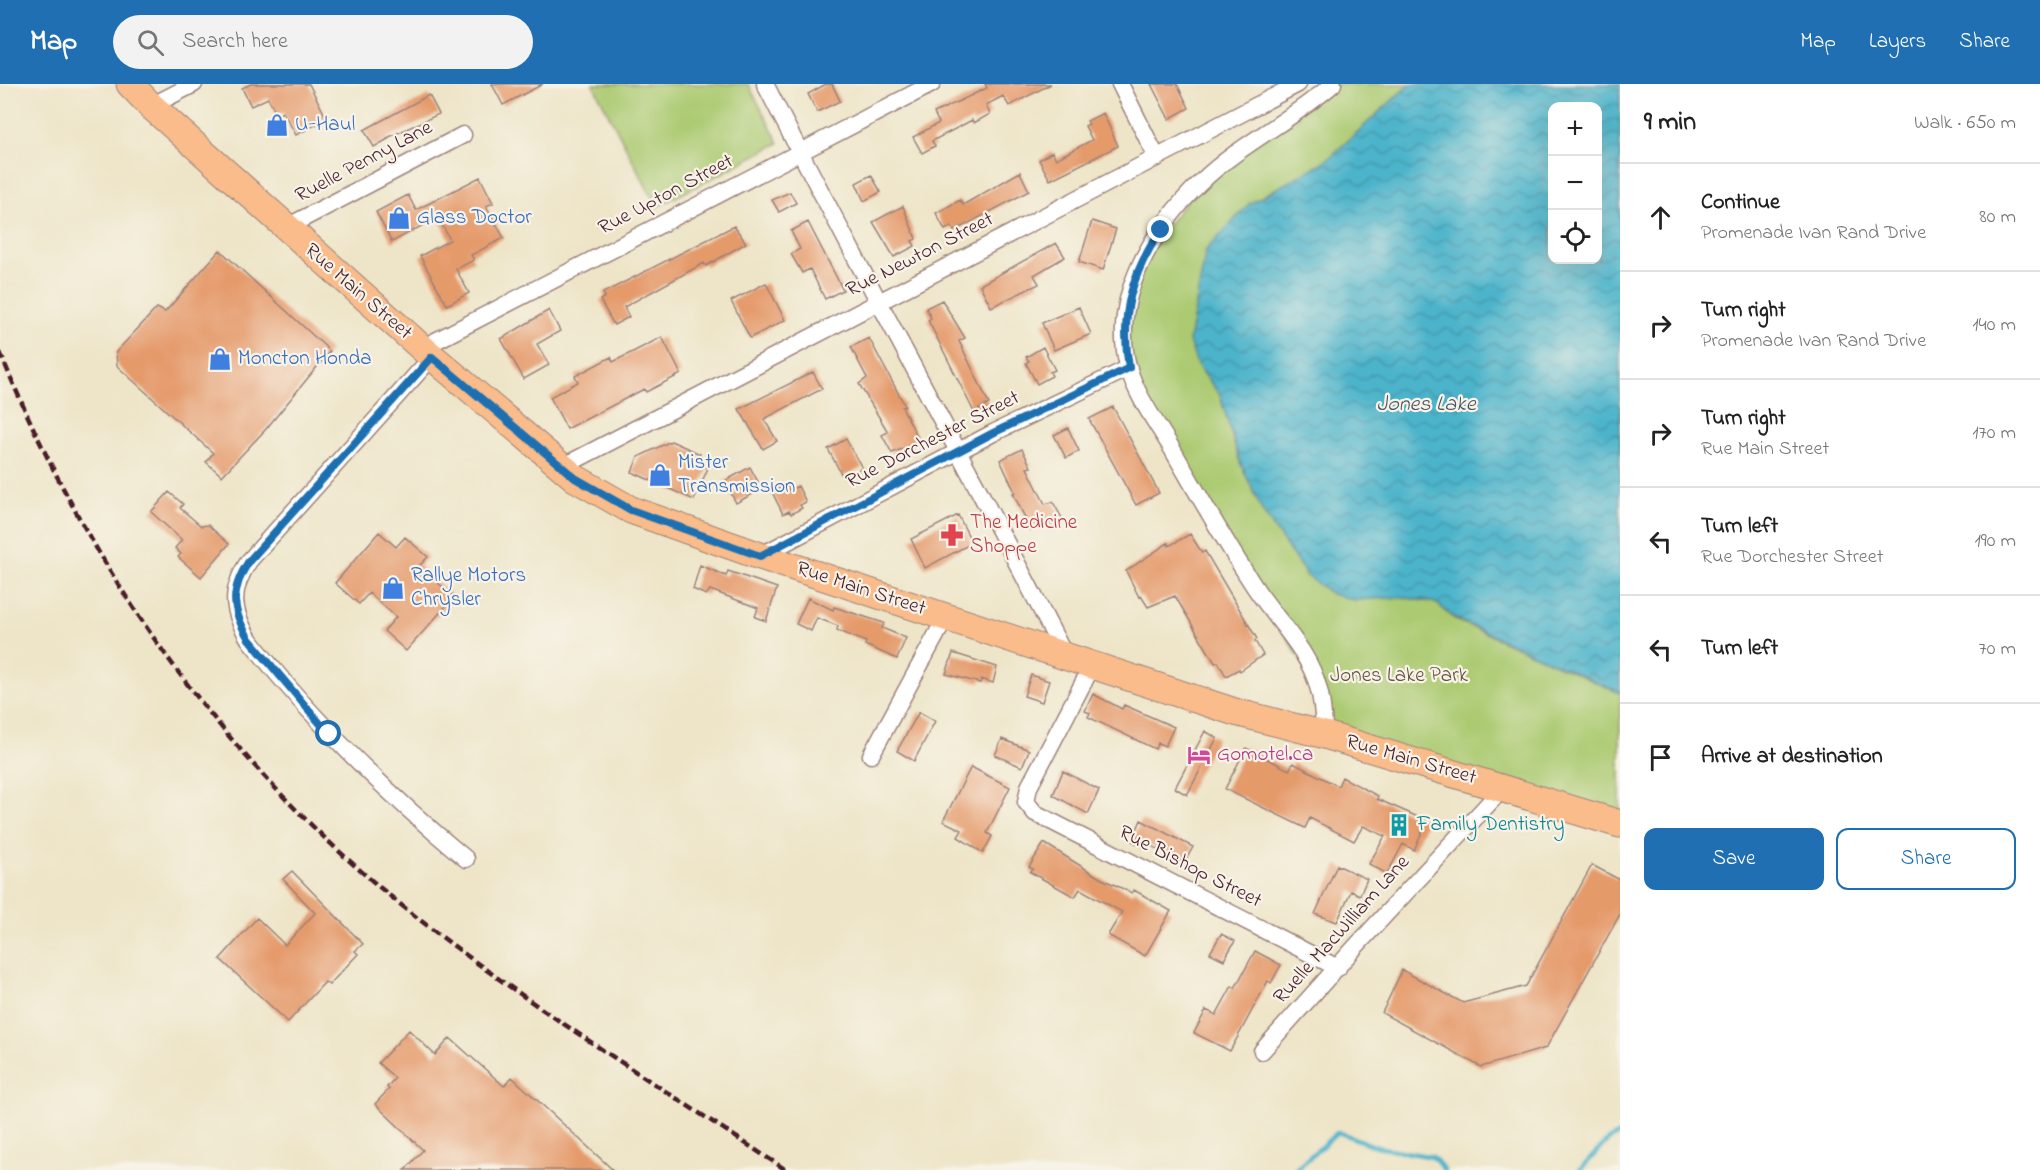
<!DOCTYPE html>
<html lang="en">
<head>
<meta charset="utf-8">
<style>
	body { margin:0; font-family:"Indie Flower",sans-serif; background:#f2f2f2; color:#222 }
	.controls { position:absolute; right:18px; top:18px; display:grid; overflow:hidden; border-radius:12px; box-shadow:0 6px 24px #0002 }
	.controls button { width:54px; height:54px; display:grid; place-items:center; padding:0; border:0; border-bottom:2px solid #e0e0e0; background:#fff; color:#222; font:30px sans-serif }
	.stop { position:absolute; width:18px; height:18px; margin:-14px; border:4px solid #1f6fb2; border-radius:50%; background:#fff }
	.stop.end { background:#1f6fb2; border-color:#fff; box-shadow:0 2px 6px #0008 }
	.list { margin:0; padding:0; list-style:none }
	h2 { display:flex; justify-content:space-between; align-items:center; height:78px; margin:0; padding:0 24px; font-size:26px }
	h2 small { font-size:20px; font-weight:400; color:#767676 }
	.list li { display:grid; grid-template-columns:39px 1fr auto; gap:18px; align-items:center; box-sizing:border-box; height:108px; padding:0 24px; border-top:2px solid #e0e0e0 }
	.list b { display:block; font-size:22px; white-space:nowrap }
	.list p { margin:0; font-size:20px; white-space:nowrap; color:#767676 }
	.list em { font-size:20px; font-style:normal; color:#767676 }
	.actions { display:flex; gap:12px; padding:18px 24px }
	.actions a { flex:1; padding:14px 0; border:2px solid #1f6fb2; border-radius:12px; text-align:center; font-size:21px; color:#1f6fb2 }
	.actions .main { background:#1f6fb2; color:#fff }
	.icon { flex:none; width:33px; height:33px; fill:none; stroke:currentColor; stroke-width:2; stroke-linecap:round; stroke-linejoin:round }
	.map { position:relative; flex:none; width:1620px; height:1086px; overflow:hidden }
	header { display:flex; align-items:center; gap:36px; box-sizing:border-box; height:84px; padding:0 30px; background:#1f6fb2; color:#fff }
	header strong { font-size:28px }
	nav { display:flex; gap:33px; margin-inline-start:auto; font-size:21px }
	.search { width:420px; height:54px; background:#f2f2f2; display:flex; align-items:center; gap:15px; box-sizing:border-box; padding:0 21px; border-radius:33px; color:#767676; font-size:22px }
	main { display:flex }
	aside { flex:1; background:#fff }
	.map>svg:first-child { display:block }
	.park { fill:#abca71; stroke:#7a744e; stroke-width:1.5 }
	.water { fill:url(#water-waves); stroke:#4b6a7b; stroke-width:1.5; fill-rule:evenodd }
	.lines { fill:none; stroke-linecap:round; stroke-linejoin:round }
	.stream { stroke:#4cb4cb; stroke-width:4.5 }
	.building { fill:#e59a6b }
	.minor-casing { stroke:#9c827a; stroke-width:19 }
	.primary-casing { stroke:#9c827a; stroke-width:29 }
	.minor { stroke:#fff; stroke-width:16 }
	.primary { stroke:#f9bc8a; stroke-width:27 }
	.rail { stroke:#4a1f2b; stroke-width:4.5; stroke-dasharray:9 4.5; stroke-linecap:butt }
	.route { stroke:#1f6fb2; stroke-width:8 }
	.labels { text-anchor:middle; dominant-baseline:central; stroke-width:4.5; stroke-linejoin:round; paint-order:stroke }
	.shop-label { font-size:21px; fill:#366cbe; stroke:#f7f3e8; text-anchor:start }
	.street-label { font-size:21px; fill:#4a1f2b; stroke:#f7f3e8 }
	.health-label { font-size:21px; fill:#be3a42; stroke:#f7f3e8; text-anchor:start }
	.park-label { font-size:21px; fill:#675240; stroke:#f7f3e8 }
	.hotel-label { font-size:21px; fill:#b23c85; stroke:#f7f3e8; text-anchor:start }
	.culture-label { font-size:21px; fill:#0d838f; stroke:#f7f3e8; text-anchor:start }
	.water-label { font-size:22px; font-style:italic; fill:#4b5363; stroke:#f7f3e8 }
</style>
</head>
<body>
<header>
<strong>Map</strong>
<div class="search"><svg class="icon" aria-label="search" viewBox="0 0 24 24"><circle cx="10" cy="10" r="6"/><path d="M15 15l6 6"/></svg>Search here</div>
<nav><a>Map</a><a>Layers</a><a>Share</a></nav>
</header>
<main>
<div class="map">
<svg width="1620" height="1086" viewBox="0 0 1620 1086">
	<defs>
		<pattern id="water-waves" width="16" height="10" patternUnits="userSpaceOnUse" patternTransform="scale(1.5)"><rect width="16" height="10" fill="#4cb4cb"/><path d="M0 5q4-4 8 0t8 0" fill="none" stroke="#4192a5"/></pattern>
	</defs>
	<rect width="100%" height="100%" fill="#f7f3e8"/>
	<filter id="ink" filterUnits="userSpaceOnUse"><feTurbulence type="fractalNoise" baseFrequency=".0167" numOctaves="2"/><feDisplacementMap in="SourceGraphic" scale="12" xChannelSelector="R" yChannelSelector="G"/><feConvolveMatrix kernelMatrix="1 2 1 2 8 2 1 2 1" color-interpolation-filters="sRGB"/></filter>
	<filter id="wash" filterUnits="userSpaceOnUse"><feTurbulence type="fractalNoise" baseFrequency=".008" numOctaves="4" result="noise"/><feDisplacementMap in="SourceGraphic" scale="24" xChannelSelector="R" yChannelSelector="G"/><feGaussianBlur stdDeviation="1.35" result="paint"/><feColorMatrix in="noise" values="0 0 0 0 0 0 0 0 0 0 0 0 0 0 0 0 0 1.4 0 .05"/><feComposite in="paint" operator="in"/></filter>
	<g filter="url(#wash)">
		<rect width="100%" height="100%" fill="#eee5c8"/>
		<path class="park" d="M 593,0 L 748,0 L 779,59 L 657,123 Z
			M 1333,0 L 1410,0 L 1327,76 L 1249,120 L 1197,280 L 1220,311 L 1240,378 L 1263,428 L 1307,492 L 1354,516 L 1402,513 L 1437,519 L 1456,536 L 1620,609 L 1620,740 L 1325,651 L 1319,606 L 1145,318 L 1124,258 L 1143,172 L 1201,99 Z"/>
		<path class="water" d="M 1410,0 L 1620,0 L 1620,609 L 1456,535 L 1436,519 L 1402,513 L 1355,516 L 1332,510 L 1307,492 L 1263,428 L 1240,378 L 1220,311 L 1197,280 L 1189,257 L 1206,166 L 1249,120 L 1327,76 ZM 1552,22 L 1598,22 L 1598,176 L 1552,176 Z"/>
		<g class="lines">
			<path class="stream" d="M 1295,1086 L 1338,1048 L 1377,1063 L 1433,1073 L 1444,1086
				M 1580,1086 L 1608,1056 L 1620,1050"/>
		</g>
		<g id="blocks">
			<path class="building" d="M 251,0 L 309,0 L 327,35 L 296,51 L 283,28 L 277,31 L 268,14 L 251,22 L 242,4 Z
				M 492,0 L 543,0 L 503,21 Z
				M 826,0 L 832,0 L 840,17 L 817,28 L 808,10 Z
				M 985,0 L 1051,0 L 1009,22 L 1003,12 L 986,21 L 990,30 L 974,39 L 972,36 L 932,57 L 935,62 L 922,69 L 913,53 L 939,39 L 934,29 L 987,4 Z
				M 1151,0 L 1177,0 L 1189,24 L 1169,35 Z
				M 429,11 L 439,30 L 387,54 L 388,55 L 374,63 L 364,46 Z
				M 1103,29 L 1118,62 L 1050,96 L 1039,76 L 1052,68 L 1056,75 L 1092,56 L 1085,42 L 1089,40 L 1087,37 Z
				M 1020,88 L 1029,107 L 954,147 L 952,142 L 945,146 L 936,129 L 960,116 L 963,121 Z
				M 871,91 L 881,108 L 864,117 L 856,99 Z
				M 480,93 L 493,119 L 486,122 L 504,154 L 471,171 L 474,176 L 456,185 L 469,209 L 447,221 L 420,172 L 450,156 L 438,133 L 392,158 L 376,128 L 408,111 L 416,126 Z
				M 790,108 L 796,119 L 779,128 L 772,116 Z
				M 903,122 L 916,155 L 912,157 L 915,162 L 894,173 L 873,138 Z
				M 1092,137 L 1116,145 L 1103,186 L 1079,178 Z
				M 808,138 L 843,206 L 825,215 L 810,185 L 802,189 L 791,170 L 800,165 L 791,147 Z
				M 734,142 L 746,159 L 706,182 L 704,179 L 624,223 L 629,233 L 614,241 L 600,216 L 605,213 L 603,209 Z
				M 1056,159 L 1065,173 L 1034,191 L 1039,200 L 991,223 L 980,201 Z
				M 220,166 L 330,267 L 266,345 L 222,392 L 206,378 L 213,369 L 117,282 L 116,268 L 157,224 L 165,228 Z
				M 766,199 L 785,236 L 750,254 L 731,217 Z
				M 942,216 L 965,254 L 959,257 L 989,320 L 974,328 L 928,236 L 931,234 L 926,224 Z
				M 1079,223 L 1091,250 L 1054,266 L 1042,239 Z
				M 549,226 L 560,247 L 537,260 L 549,281 L 524,295 L 501,255 Z
				M 662,253 L 681,290 L 646,308 L 644,305 L 567,345 L 550,313 L 578,298 L 575,292 L 611,273 L 613,278 Z
				M 869,254 L 905,322 L 902,323 L 920,358 L 892,369 L 882,351 L 888,348 L 859,300 L 867,294 L 851,263 Z
				M 1043,263 L 1055,286 L 1050,288 L 1052,292 L 1037,300 L 1026,279 L 1029,277 L 1026,273 Z
				M 813,288 L 822,305 L 764,335 L 777,357 L 763,365 L 739,325 Z
				M 1113,323 L 1159,409 L 1136,421 L 1089,335 Z
				M 1068,344 L 1079,367 L 1066,374 L 1054,351 Z
				M 846,355 L 862,384 L 843,393 L 828,365 Z
				M 671,357 L 700,370 L 696,379 L 708,384 L 694,416 L 632,388 L 638,373 Z
				M 1022,365 L 1031,383 L 1027,384 L 1045,420 L 1053,418 L 1063,436 L 1052,441 L 1050,438 L 1031,446 L 1013,409 L 1015,408 L 1000,376 Z
				M 750,383 L 762,405 L 736,419 L 725,397 Z
				M 787,400 L 789,406 L 798,402 L 806,418 L 800,421 L 802,424 L 791,430 L 789,427 L 783,430 L 772,408 Z
				M 169,408 L 183,420 L 180,424 L 201,442 L 208,441 L 229,460 L 201,493 L 178,473 L 181,470 L 175,464 L 182,456 L 151,428 Z
				M 958,431 L 972,459 L 925,484 L 911,455 Z
				M 379,448 L 396,463 L 405,453 L 428,473 L 419,482 L 454,513 L 406,567 L 384,547 L 396,533 L 369,509 L 359,520 L 335,499 Z
				M 1190,450 L 1202,469 L 1205,467 L 1257,555 L 1255,557 L 1263,571 L 1240,587 L 1239,585 L 1226,592 L 1218,578 L 1215,579 L 1175,512 L 1148,523 L 1141,512 L 1139,513 L 1126,487 L 1168,459 L 1169,462 Z
				M 700,481 L 726,492 L 728,487 L 777,504 L 766,537 L 755,533 L 758,524 L 753,522 L 710,506 L 706,511 L 693,505 Z
				M 808,514 L 833,526 L 834,523 L 884,539 L 882,544 L 906,554 L 897,575 L 865,561 L 866,558 L 837,546 L 838,542 L 817,534 L 811,547 L 796,540 Z
				M 953,569 L 997,583 L 993,599 L 981,595 L 980,599 L 946,590 Z
				M 1031,591 L 1049,597 L 1042,618 L 1024,612 Z
				M 1093,610 L 1122,625 L 1124,621 L 1174,643 L 1165,662 L 1158,659 L 1155,665 L 1088,633 L 1090,629 L 1085,627 Z
				M 919,628 L 935,637 L 914,677 L 897,667 Z
				M 1205,647 L 1217,654 L 1187,711 L 1175,704 Z
				M 1002,655 L 1029,666 L 1022,683 L 995,671 Z
				M 1246,664 L 1289,686 L 1293,679 L 1338,702 L 1342,693 L 1378,712 L 1377,715 L 1427,737 L 1414,766 L 1403,760 L 1387,790 L 1369,780 L 1385,752 L 1363,742 L 1354,757 L 1310,734 L 1305,744 L 1225,705 Z
				M 971,683 L 1010,703 L 987,749 L 992,752 L 983,769 L 958,753 L 962,746 L 943,737 Z
				M 1063,687 L 1099,706 L 1088,730 L 1053,711 Z
				M 1141,736 L 1193,763 L 1184,779 L 1148,760 L 1145,764 L 1132,757 Z
				M 1044,759 L 1100,794 L 1132,809 L 1134,806 L 1171,827 L 1145,872 L 1108,851 L 1122,828 L 1080,805 L 1075,813 L 1030,788 L 1033,785 L 1029,783 Z
				M 1337,781 L 1367,795 L 1360,811 L 1351,807 L 1337,838 L 1315,830 Z
				M 1592,781 L 1620,796 L 1620,830 L 1546,964 L 1481,983 L 1382,929 L 1402,886 L 1463,919 L 1526,902 Z
				M 292,787 L 363,860 L 355,867 L 358,870 L 329,901 L 325,898 L 288,938 L 220,875 L 257,834 L 285,861 L 315,829 L 283,795 Z
				M 1221,850 L 1235,857 L 1224,876 L 1210,869 Z
				M 1255,867 L 1281,881 L 1271,899 L 1268,897 L 1230,967 L 1194,949 L 1206,926 L 1216,931 L 1232,902 L 1235,904 Z
				M 409,946 L 435,971 L 450,954 L 504,1002 L 512,993 L 613,1086 L 405,1086 L 423,1066 L 375,1020 L 389,1005 L 387,1003 L 395,994 L 378,979 Z"/>
		</g>
	</g>
	<g filter="url(#ink)">
		<use href="#blocks" fill-opacity="0" stroke="#9c827a" stroke-width="1.5"/>
		<g class="lines">
			<g class="minor-casing">
				<path id="minor" d="M 765,0 C 863,192 967,380 1065,572
					M 1120,0 L 1157,74
					M 151,22 L 194,0
					M 285,144 L 463,51
					M 422,264 L 932,0
					M 432,273 L 249,477 C 230,506 231,525 249,555 C 313,637 386,709 466,775
					M 562,383 L 1298,0
					M 760,472 L 993,349 L 1129,284
					M 1092,582 L 1029,703 L 1026,718 L 1035,729 L 1338,884
					M 1325,651 C 1323,636 1323,620 1319,606 C 1309,565 1274,534 1252,499 C 1225,457 1200,414 1175,370 C 1160,343 1136,313 1128,282 C 1110,213 1154,143 1202,97 C 1242,59 1292,36 1333,0
					M 871,671 L 946,533
					M 1262,967 L 1358,860 L 1504,703"/>
			</g>
			<g class="primary-casing">
				<path id="primary" d="M 130,0 L 151,22 L 422,264 L 575,394 L 631,426 L 760,472 L 1235,628 L 1325,651 L 1620,740"/>
			</g>
			<use href="#minor" class="minor"/>
			<use href="#primary" class="primary"/>
			<path class="rail" d="M 0,268 C 86,479 213,665 389,811 C 513,913 652,997 786,1086"/>
		</g>
	</g>
	<g class="lines" filter="url(#ink)">
		<path class="route" d="M 329,650 L 249,555 C 231,525 230,506 249,477 L 432,273 L 575,394 L 631,426 L 760,472 L 993,349 L 1129,284 C 1120,231 1131,190 1161,146"/>
	</g>
	<defs>
		<g id="shop-bare" transform="scale(1.8)"><path d="M-5-2.5h2.3a2.7 3.5 0 0 1 5.4 0H5L5.5 6h-11ZM-1.5-2.5h3a1.5 2.3 0 0 0-3 0Z" fill="#3f7fe0" stroke="#f7f3e8" stroke-width="2.5" paint-order="stroke"/></g>
		<g id="pharmacy-bare" transform="scale(1.8)"><path d="M-2-6h4v4h4v4h-4v4h-4v-4h-4v-4h4Z" fill="#e0444e" stroke="#f7f3e8" stroke-width="2.5" paint-order="stroke"/></g>
		<g id="hotel-bare" transform="scale(1.8)"><path d="M-6-4.5h1.5V1H6V5H4.5V3h-9V5H-6ZM-4 0a1.8 1.8 0 1 1 3.6 0ZM.5 0V-2.5h3Q6-2.5 6 0Z" fill="#d1479c" stroke="#f7f3e8" stroke-width="2.5" paint-order="stroke"/></g>
		<g id="building-bare" transform="scale(1.8)"><path d="M-4-6H4V6H1V3H-1V6H-4ZM-2.5-4.3h1.7v1.8h-1.7ZM.8-4.3h1.7v1.8H.8ZM-2.5-1h1.7V.8h-1.7ZM.8-1h1.7V.8H.8Z" fill="#0f9aa8" stroke="#f7f3e8" stroke-width="2.5" paint-order="stroke"/></g>
	</defs>
	<g fill-rule="evenodd">
		<use href="#shop-bare" x="277" y="41"/>
		<use href="#shop-bare" x="399" y="134"/>
		<use href="#shop-bare" x="220" y="275"/>
		<use href="#shop-bare" x="660" y="391"/>
		<use href="#pharmacy-bare" x="952" y="451"/>
		<use href="#shop-bare" x="393" y="504"/>
		<use href="#hotel-bare" x="1199" y="671"/>
		<use href="#building-bare" x="1399" y="741"/>
	</g>
	<g class="labels">
		<g class="shop-label">
			<text x="295" y="41">U-Haul</text>
			<text x="417" y="134">Glass Doctor</text>
			<text x="238" y="275">Moncton Honda</text>
			<text x="678" y="379">Mister<tspan x="678" dy="24">Transmission</tspan></text>
			<text x="411" y="492">Rallye Motors<tspan x="411" dy="24">Chrysler</tspan></text>
		</g>
		<g class="street-label">
			<text transform="translate(364 78) rotate(-28)">Ruelle Penny Lane</text>
			<text transform="translate(666 111) rotate(-28)">Rue Upton Street</text>
			<text transform="translate(920 171) rotate(-27)">Rue Newton Street</text>
			<text transform="translate(358 208) rotate(41)">Rue Main Street</text>
			<text transform="translate(933 356) rotate(-27)">Rue Dorchester Street</text>
			<text transform="translate(861 505) rotate(18)">Rue Main Street</text>
			<text transform="translate(1411 676) rotate(16)">Rue Main Street</text>
			<text transform="translate(1190 783) rotate(27)">Rue Bishop Street</text>
			<text transform="translate(1342 846) rotate(-48)">Ruelle MacWilliam Lane</text>
		</g>
		<g class="health-label">
			<text x="970" y="439">The Medicine<tspan x="970" dy="24">Shoppe</tspan></text>
		</g>
		<g class="park-label">
			<text x="1399" y="592">Jones Lake Park</text>
		</g>
		<g class="hotel-label">
			<text x="1217" y="671">Gomotel.ca</text>
		</g>
		<g class="culture-label">
			<text x="1417" y="741">Family Dentistry</text>
		</g>
		<g class="water-label">
			<text x="1426" y="321">Jones Lake</text>
		</g>
	</g>
</svg>
<div class="controls">
<button>+</button>
<button>−</button>
<button><svg class="icon" aria-label="locate" viewBox="0 0 24 24"><circle cx="12" cy="12" r="6"/><path d="M12 2v4M12 18v4M2 12h4M18 12h4"/></svg></button>
</div>
<div class="stop" style="left:329px;top:650px"></div>
<div class="stop end" style="left:1161px;top:146px"></div>
</div>
<aside>
<h2>9 min<small>Walk · 650 m</small></h2>
<ul class="list">
<li><svg class="icon" aria-label="ahead" viewBox="0 0 24 24"><path d="M12 20V5M6 11l6-6 6 6"/></svg><div><b>Continue</b><p>Promenade Ivan Rand Drive</p></div><em>80 m</em></li>
<li><svg class="icon" aria-label="right" viewBox="0 0 24 24"><path d="M7 20v-9h11M14 6l5 5-5 5"/></svg><div><b>Turn right</b><p>Promenade Ivan Rand Drive</p></div><em>140 m</em></li>
<li><svg class="icon" aria-label="right" viewBox="0 0 24 24"><path d="M7 20v-9h11M14 6l5 5-5 5"/></svg><div><b>Turn right</b><p>Rue Main Street</p></div><em>170 m</em></li>
<li><svg class="icon" aria-label="left" viewBox="0 0 24 24"><path d="M17 20v-9H6M10 6l-5 5 5 5"/></svg><div><b>Turn left</b><p>Rue Dorchester Street</p></div><em>190 m</em></li>
<li><svg class="icon" aria-label="left" viewBox="0 0 24 24"><path d="M17 20v-9H6M10 6l-5 5 5 5"/></svg><div><b>Turn left</b></div><em>70 m</em></li>
<li><svg class="icon" aria-label="arrive" viewBox="0 0 24 24"><path d="M6 21V4h12l-3 4 3 4H6"/></svg><div><b>Arrive at destination</b></div></li>
</ul>
<div class="actions"><a class="main">Save</a><a>Share</a></div>
</aside>
</main>
</body>
</html>
